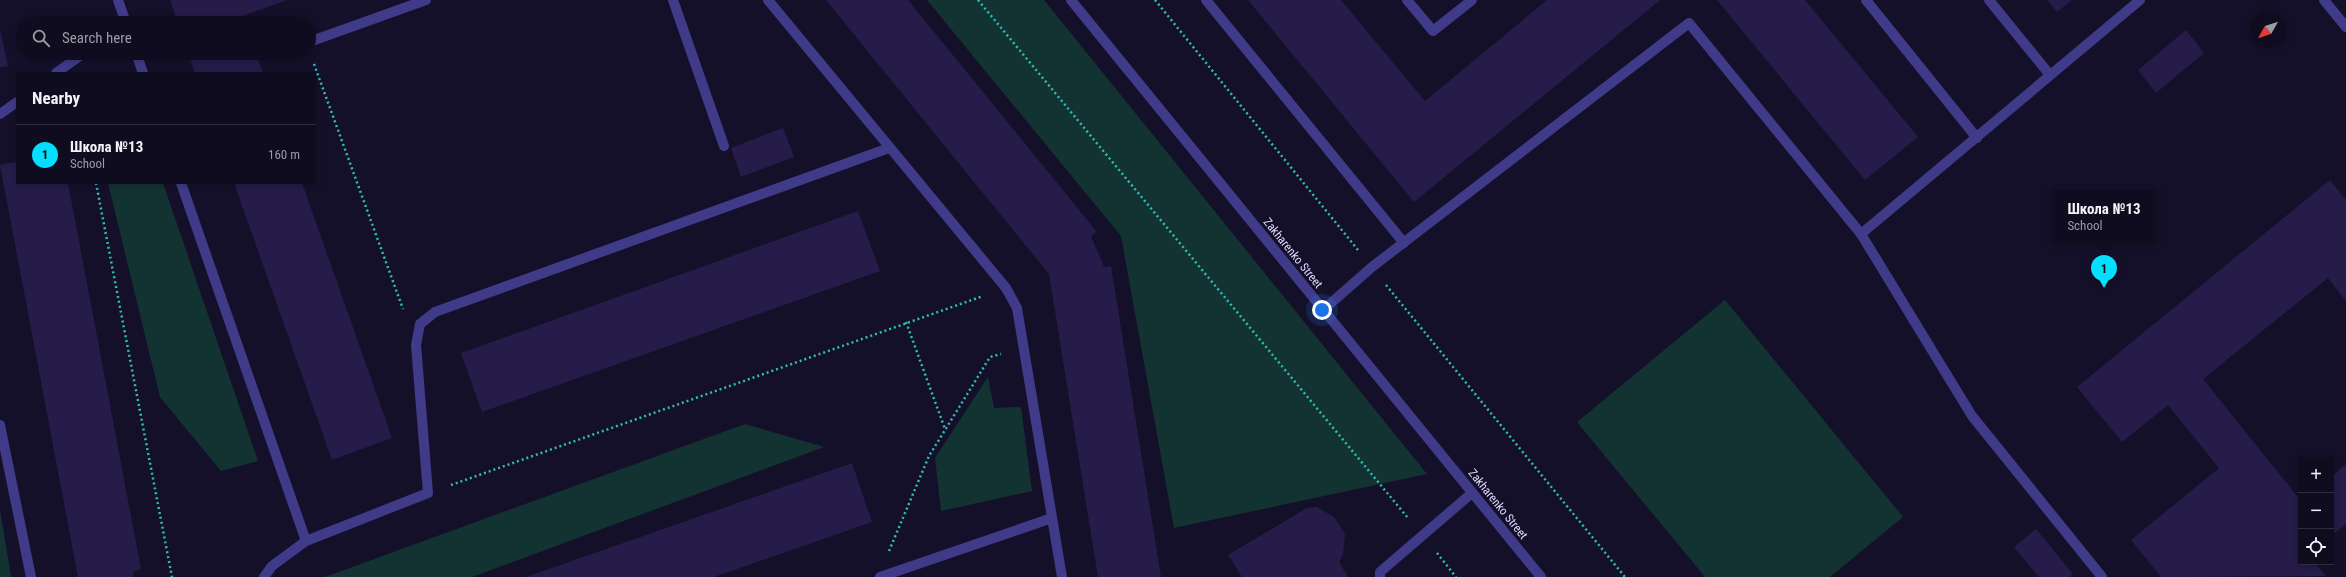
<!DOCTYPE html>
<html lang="en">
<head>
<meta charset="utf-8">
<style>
	body { margin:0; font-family:"Roboto Condensed",sans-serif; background:#191528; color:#f1f3f6 }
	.controls { position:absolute; right:12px; bottom:12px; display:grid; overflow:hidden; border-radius:0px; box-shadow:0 2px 6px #0003 }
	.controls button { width:36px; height:36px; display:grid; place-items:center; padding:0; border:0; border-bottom:1px solid #302c3d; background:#100c1f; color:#f1f3f6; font:20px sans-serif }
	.compass { position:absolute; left:2250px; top:12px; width:36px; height:36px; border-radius:50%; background:#100c1f; box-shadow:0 2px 6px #0003; rotate:231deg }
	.you { position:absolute; left:1322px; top:310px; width:14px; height:14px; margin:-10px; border:3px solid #fff; border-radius:50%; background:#1a73e8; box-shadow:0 0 0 6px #1a73e833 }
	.badge { display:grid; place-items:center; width:26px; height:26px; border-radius:50%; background:#04dfff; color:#111; font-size:13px; font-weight:700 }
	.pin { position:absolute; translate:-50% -33px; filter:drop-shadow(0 1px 2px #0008) }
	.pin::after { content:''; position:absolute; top:21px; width:14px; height:12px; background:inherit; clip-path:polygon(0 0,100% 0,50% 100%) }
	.popup { position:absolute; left:2053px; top:190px; width:102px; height:52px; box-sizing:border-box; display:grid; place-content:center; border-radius:0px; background:#100c1f; filter:drop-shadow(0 1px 3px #0005); font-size:13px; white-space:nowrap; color:#9c9ba4 }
	.popup b { font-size:15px; color:#f1f3f6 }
	.popup::after { content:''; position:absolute; left:50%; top:100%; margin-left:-8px; border:8px solid transparent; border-top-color:#100c1f }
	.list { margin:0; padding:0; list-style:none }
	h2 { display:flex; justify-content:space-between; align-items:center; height:52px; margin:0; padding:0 16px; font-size:17px }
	h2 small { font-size:13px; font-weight:400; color:#9c9ba4 }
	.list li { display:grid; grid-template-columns:26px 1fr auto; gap:12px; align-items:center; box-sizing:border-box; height:60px; padding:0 16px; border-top:1px solid #302c3d }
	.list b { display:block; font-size:15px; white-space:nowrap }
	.list p { margin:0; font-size:13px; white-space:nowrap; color:#9c9ba4 }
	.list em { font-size:13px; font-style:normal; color:#9c9ba4 }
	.icon { flex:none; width:22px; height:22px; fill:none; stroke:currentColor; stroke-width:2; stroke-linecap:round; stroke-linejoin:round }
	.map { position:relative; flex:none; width:2346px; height:577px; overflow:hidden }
	.search { position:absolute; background:#100c1f; box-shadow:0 2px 6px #0003; left:16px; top:16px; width:300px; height:44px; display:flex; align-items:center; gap:10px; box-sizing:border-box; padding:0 14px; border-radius:22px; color:#9c9ba4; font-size:15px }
	.panel { position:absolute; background:#100c1f; box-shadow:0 2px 6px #0003; left:16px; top:72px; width:300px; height:112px; border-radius:0px }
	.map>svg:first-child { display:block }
	.green { fill:#133333 }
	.building { fill:#261c4a }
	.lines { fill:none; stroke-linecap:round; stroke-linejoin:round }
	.path { stroke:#2fbdb8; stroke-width:2.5; stroke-dasharray:2 3; stroke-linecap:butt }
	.minor { stroke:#403b89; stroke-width:10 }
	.labels { text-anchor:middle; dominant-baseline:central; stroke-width:3; stroke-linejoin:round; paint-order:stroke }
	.street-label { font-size:12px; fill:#ded8ff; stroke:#151029 }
</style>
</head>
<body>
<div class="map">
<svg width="2346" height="577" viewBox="0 0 2346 577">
	<rect width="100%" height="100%" fill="#151029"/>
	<path class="green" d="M 927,0 L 1044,0 L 1427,474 L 1174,528 L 1121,236 Z
		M 108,183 L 163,183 L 258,461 L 221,471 L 160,397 Z
		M 1725,300 L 1903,517 L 1830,577 L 1705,577 L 1577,422 Z
		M 988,377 L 994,408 L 1021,407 L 1032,491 L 941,511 L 935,458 Z
		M 745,424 L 824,447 L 472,577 L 325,577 Z
		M 0,509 L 11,577 L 0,577 Z"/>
	<path class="building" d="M 170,0 L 287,0 L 242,16 L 245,23 L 178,23 Z
		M 826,0 L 908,0 L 1097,232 L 1091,236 L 1104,267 L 1111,266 L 1161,577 L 1098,577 L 1049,274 Z
		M 1248,0 L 1341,0 L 1425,101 L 1547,0 L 1660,0 L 1414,202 Z
		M 1717,0 L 1805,0 L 1918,137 L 1865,180 Z
		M 2047,0 L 2072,0 L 2057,12 Z
		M 0,29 L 8,66 L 0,67 Z
		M 2186,30 L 2204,53 L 2156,93 L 2138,70 Z
		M 188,53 L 256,53 L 263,73 L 195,73 Z
		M 783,128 L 794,157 L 741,177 L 731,148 Z
		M 17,162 L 17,183 L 68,183 L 141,569 L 134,571 L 133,577 L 78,577 L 0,165 Z
		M 2330,180 L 2346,200 L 2346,301 L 2328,278 L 2203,379 L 2301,501 L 2301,562 L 2314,562 L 2326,576 L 2161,577 L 2131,540 L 2219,468 L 2168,405 L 2122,442 L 2077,387 Z
		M 234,183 L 302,183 L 392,438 L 332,460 Z
		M 858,211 L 880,271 L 482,412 L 461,353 Z
		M 852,463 L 872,522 L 714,577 L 526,577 Z
		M 2346,464 L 2346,524 L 2331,536 L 2331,477 Z
		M 1317,507 L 1334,517 L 1345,534 L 1343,554 L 1339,562 L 1348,577 L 1242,577 L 1228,555 L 1307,508 Z
		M 2036,529 L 2073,574 L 2069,577 L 2039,577 L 2014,547 Z"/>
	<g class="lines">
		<path class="path" d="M 978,0 L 1408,518
			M 1155,0 L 1358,250
			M 314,64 L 403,309
			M 96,183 L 172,577
			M 1386,285 L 1625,577
			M 906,322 L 945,429
			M 451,485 L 983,296
			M 889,551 L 929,456 L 990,357 L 1001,354
			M 1437,553 L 1456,577"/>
		<path class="minor" d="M 118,0 L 126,23
			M 673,0 L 724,146
			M 768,0 L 1006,288 L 1017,308 L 1062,577
			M 1071,0 L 1541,577
			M 1206,0 L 1404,243
			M 1407,0 L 1433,31 L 1472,0
			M 1866,0 L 1977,138
			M 1989,0 L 2050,75
			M 2324,0 L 2346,27
			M 309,42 L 426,0
			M 136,53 L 143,73
			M 56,73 L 84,53
			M 0,114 L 17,102
			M 181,183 L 306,541 L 272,566 L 264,577
			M 1861,234 L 1972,416 L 2102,577
			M 1323,310 L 1372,267 L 1689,23 L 1861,234 L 2140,0
			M 0,425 L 31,577
			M 306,541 L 428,493 L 416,345 L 420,324 L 435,312 L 889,148
			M 880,577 L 1052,518
			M 1380,577 L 1380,572 L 1472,493"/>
	</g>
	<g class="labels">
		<g class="street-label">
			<text transform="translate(1293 253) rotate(51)">Zakharenko Street</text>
			<text transform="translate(1498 504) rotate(51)">Zakharenko Street</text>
		</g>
	</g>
</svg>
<div class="controls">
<button>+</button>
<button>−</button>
<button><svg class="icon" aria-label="locate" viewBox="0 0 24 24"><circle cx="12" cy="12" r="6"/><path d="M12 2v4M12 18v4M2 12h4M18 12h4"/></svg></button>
</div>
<svg class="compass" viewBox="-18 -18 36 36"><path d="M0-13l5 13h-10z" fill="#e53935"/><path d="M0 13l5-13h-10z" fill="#9c9ba4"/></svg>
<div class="you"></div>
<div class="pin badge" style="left:2104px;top:288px">1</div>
<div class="popup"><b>Школа №13</b>School</div>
<div class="search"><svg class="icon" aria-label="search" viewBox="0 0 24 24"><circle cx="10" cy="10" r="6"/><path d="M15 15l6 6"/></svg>Search here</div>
<section class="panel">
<h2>Nearby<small></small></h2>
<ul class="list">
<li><span class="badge">1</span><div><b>Школа №13</b><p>School</p></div><em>160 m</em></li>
</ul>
</section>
</div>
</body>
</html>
